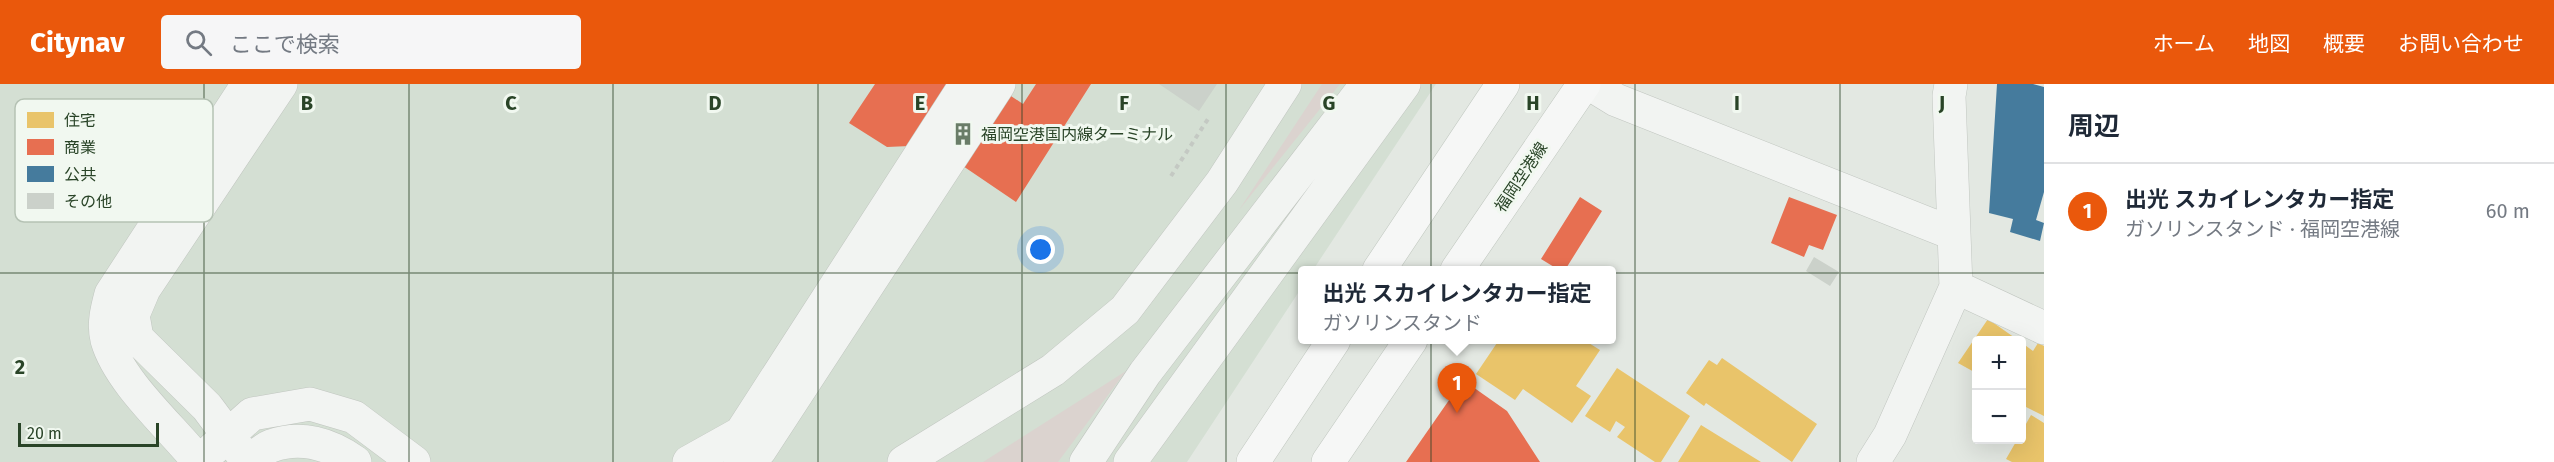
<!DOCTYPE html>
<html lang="ja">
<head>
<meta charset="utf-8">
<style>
	body { margin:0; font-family:"Fira Sans","Noto Sans JP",sans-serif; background:#f6f6f7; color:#1f2937 }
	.controls { position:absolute; right:18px; bottom:18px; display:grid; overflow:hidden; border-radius:6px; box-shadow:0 6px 24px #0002 }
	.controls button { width:54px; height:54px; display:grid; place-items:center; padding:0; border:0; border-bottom:2px solid #e0e1e3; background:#fff; color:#1f2937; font:30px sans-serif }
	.scale { position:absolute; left:18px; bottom:15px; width:141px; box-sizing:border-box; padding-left:6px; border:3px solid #294427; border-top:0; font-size:16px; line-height:21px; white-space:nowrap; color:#294427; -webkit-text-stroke:4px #f1f8f0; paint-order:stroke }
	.you { position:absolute; left:1041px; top:166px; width:21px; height:21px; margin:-15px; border:4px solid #fff; border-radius:50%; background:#1a73e8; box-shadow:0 0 0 9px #1a73e833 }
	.badge { display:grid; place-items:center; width:39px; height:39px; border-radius:50%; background:#ea580c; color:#fff; font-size:20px; font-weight:700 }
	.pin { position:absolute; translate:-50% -50px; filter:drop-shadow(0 2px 3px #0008) }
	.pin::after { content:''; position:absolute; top:32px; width:21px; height:18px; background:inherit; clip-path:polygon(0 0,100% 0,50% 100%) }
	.popup { position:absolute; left:1298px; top:182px; width:318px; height:78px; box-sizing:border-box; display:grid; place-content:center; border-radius:6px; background:#fff; filter:drop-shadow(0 2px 4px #0005); font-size:20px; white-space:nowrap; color:#747a83 }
	.popup b { font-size:22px; color:#1f2937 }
	.popup::after { content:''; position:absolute; left:50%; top:100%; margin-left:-12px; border:12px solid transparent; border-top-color:#fff }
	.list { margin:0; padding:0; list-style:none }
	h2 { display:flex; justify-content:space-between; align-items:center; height:78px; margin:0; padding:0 24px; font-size:26px }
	h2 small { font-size:20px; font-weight:400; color:#747a83 }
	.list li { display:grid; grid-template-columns:39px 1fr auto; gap:18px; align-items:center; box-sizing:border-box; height:96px; padding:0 24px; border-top:2px solid #e0e1e3 }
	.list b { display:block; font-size:22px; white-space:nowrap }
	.list p { margin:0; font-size:20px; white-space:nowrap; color:#747a83 }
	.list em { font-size:20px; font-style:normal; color:#747a83 }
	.icon { flex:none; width:33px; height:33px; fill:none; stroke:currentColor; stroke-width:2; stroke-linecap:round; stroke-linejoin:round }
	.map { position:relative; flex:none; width:2044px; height:378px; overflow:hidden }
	header { display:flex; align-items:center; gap:36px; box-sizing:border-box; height:84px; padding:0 30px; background:#ea580c; color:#fff }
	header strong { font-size:28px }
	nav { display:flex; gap:33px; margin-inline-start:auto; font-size:21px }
	.search { width:420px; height:54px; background:#f6f6f7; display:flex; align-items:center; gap:15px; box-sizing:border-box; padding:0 21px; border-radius:6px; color:#747a83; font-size:22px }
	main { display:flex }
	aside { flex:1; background:#fff }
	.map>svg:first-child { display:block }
	.built { fill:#d4dfd3 }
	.green { fill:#dbd3cf }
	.homes { fill:#e9c46a }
	.shops { fill:#e76f51 }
	.public { fill:#457b9d }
	.building { fill:#cbd1ca }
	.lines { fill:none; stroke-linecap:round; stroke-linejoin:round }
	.minor-casing { stroke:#c1c6c0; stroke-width:34 }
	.major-casing { stroke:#bfc6be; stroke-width:34 }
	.path { stroke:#c4c9c3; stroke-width:4; stroke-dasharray:4.5 4.5; stroke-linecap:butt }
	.minor { stroke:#f2f4f2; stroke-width:33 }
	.major { stroke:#f6f7f6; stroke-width:33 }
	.grid { fill:none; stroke:#294427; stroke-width:1.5; stroke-opacity:0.55 }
	.labels { text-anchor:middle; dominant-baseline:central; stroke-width:6; stroke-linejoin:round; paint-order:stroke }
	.poi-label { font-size:16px; fill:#294427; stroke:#f1f8f0; text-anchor:start }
	.street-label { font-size:16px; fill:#294427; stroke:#f1f8f0 }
	.key { fill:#f1f8f0; stroke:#b5c2b4; stroke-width:1.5 }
	.key-label { font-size:16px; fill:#294427 }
	.grid-label { font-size:20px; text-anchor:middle; font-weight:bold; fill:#294427; stroke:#f1f8f0; stroke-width:6; stroke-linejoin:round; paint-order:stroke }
</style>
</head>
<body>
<header>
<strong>Citynav</strong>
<div class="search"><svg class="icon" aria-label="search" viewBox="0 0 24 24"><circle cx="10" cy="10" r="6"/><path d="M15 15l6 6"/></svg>ここで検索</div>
<nav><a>ホーム</a><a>地図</a><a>概要</a><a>お問い合わせ</a></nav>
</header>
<main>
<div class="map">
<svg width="2044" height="378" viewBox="0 0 2044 378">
	<rect width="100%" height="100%" fill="#e3e8e2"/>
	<path class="built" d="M 0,0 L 1436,0 L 1313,186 L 1302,186 L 1302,203 L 1187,378 L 0,378 Z"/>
	<path class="green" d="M 1322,0 L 1340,0 L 1239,126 Z
		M 1126,287 L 1058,378 L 983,378 Z"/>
	<path class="homes" d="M 1988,235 L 2018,256 L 1976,256 L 1976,289 L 1958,279 Z
		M 1499,256 L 1584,256 L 1600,266 L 1576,302 L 1591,312 L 1572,339 L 1523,305 L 1515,316 L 1476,290 Z
		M 2022,259 L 2033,267 L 2038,259 L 2044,262 L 2044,332 L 2022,321 Z
		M 1722,274 L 1817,340 L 1792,378 L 1706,319 L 1704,322 L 1686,309 L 1709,276 L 1717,281 Z
		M 1617,284 L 1690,332 L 1661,378 L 1655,378 L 1617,353 L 1625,343 L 1616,337 L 1610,348 L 1585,332 Z
		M 2031,331 L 2044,339 L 2044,378 L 2012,378 L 2006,375 L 2017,356 L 2022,356 L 2022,347 Z
		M 1701,341 L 1761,378 L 1678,378 Z"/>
	<path class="shops" d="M 875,0 L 993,0 L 1023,20 L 1036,0 L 1091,0 L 1016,118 L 932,61 L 887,63 L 849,39 Z
		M 1580,113 L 1602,127 L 1565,186 L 1559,186 L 1541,175 Z
		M 1789,113 L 1837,131 L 1823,166 L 1809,161 L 1804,173 L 1771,159 Z
		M 1463,296 L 1507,327 L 1540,378 L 1406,378 Z"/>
	<path class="public" d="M 1997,0 L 2033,0 L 2044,3 L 2044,108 L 2036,136 L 2044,139 L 2040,157 L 2010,148 L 2013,135 L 1989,129 Z"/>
	<path class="building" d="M 1159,0 L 1217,0 L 1199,27 Z
		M 1814,173 L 1839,188 L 1830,202 L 1806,187 Z"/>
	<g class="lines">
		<g class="minor-casing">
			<path id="minor" d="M 1590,0 L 1616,16 L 1954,150
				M 1956,203 L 2044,244
				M 213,365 L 252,330 L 310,320 L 354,333 L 414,378
				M 199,378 C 171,343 119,298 107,256 C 103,240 107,225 111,210 L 248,0
				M 248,378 L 207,323 L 137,254 L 133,231 L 144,205 L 281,0
				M 248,378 C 255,373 263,365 271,362 C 301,351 330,360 355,378
				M 689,378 L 741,349 L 966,0
				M 740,378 L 760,366 L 999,0
				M 904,378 L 1053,286 L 1125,226 L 1222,98 L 1285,0
				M 1086,378 L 1145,289 L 1367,0
				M 1130,378 L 1404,0
				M 1873,378 L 1890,351 L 1956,203 L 1949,12 L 1951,0"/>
		</g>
		<g class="major-casing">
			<path id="major" d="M 1379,186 L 1503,0
				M 1457,186 L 1584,0
				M 1253,378 L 1334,256
				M 1328,378 L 1411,256"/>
		</g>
		<path class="path" d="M 1171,92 L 1208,35"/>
		<use href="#minor" class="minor"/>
		<use href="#major" class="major"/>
	</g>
	<path class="grid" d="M 204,0 L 204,378M 409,0 L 409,378M 613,0 L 613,378M 818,0 L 818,378M 1022,0 L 1022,378M 1226,0 L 1226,378M 1431,0 L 1431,378M 1635,0 L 1635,378M 1840,0 L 1840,378M 0,189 L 2044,189"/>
	<defs>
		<g id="building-bare" transform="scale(1.8)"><path d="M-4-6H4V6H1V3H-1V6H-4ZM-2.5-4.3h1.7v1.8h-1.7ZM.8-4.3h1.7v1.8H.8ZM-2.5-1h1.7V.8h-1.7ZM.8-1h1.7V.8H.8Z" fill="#6a7d68" stroke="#f1f8f0" stroke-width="2.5" paint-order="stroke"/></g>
	</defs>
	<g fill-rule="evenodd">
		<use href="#building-bare" x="963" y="50"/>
	</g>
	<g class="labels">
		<g class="poi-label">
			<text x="981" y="50">福岡空港国内線ターミナル</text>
		</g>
		<g class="street-label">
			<text transform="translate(1521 93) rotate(-56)">福岡空港線</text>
		</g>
	</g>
	<rect x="15" y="15" width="198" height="123" rx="9" class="key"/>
	<rect x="27" y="28" width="27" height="16" fill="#e9c46a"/>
	<rect x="27" y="55" width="27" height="16" fill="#e76f51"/>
	<rect x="27" y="82" width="27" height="16" fill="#457b9d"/>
	<rect x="27" y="109" width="27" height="16" fill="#cbd1ca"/>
	<g class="key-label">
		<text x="64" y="42">住宅</text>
		<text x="64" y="69">商業</text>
		<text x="64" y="96">公共</text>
		<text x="64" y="123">その他</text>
	</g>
	<g class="grid-label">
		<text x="307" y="26">B</text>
		<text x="511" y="26">C</text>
		<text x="715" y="26">D</text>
		<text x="920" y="26">E</text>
		<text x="1124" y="26">F</text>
		<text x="1329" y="26">G</text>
		<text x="1533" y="26">H</text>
		<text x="1737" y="26">I</text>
		<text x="1942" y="26">J</text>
		<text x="20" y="290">2</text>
	</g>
</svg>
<div class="controls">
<button>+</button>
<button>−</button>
</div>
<div class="scale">20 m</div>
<div class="you"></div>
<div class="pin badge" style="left:1457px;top:329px">1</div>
<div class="popup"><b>出光 スカイレンタカー指定</b>ガソリンスタンド</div>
</div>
<aside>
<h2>周辺<small></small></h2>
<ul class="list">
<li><span class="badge">1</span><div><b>出光 スカイレンタカー指定</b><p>ガソリンスタンド · 福岡空港線</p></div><em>60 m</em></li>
</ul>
</aside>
</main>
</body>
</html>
